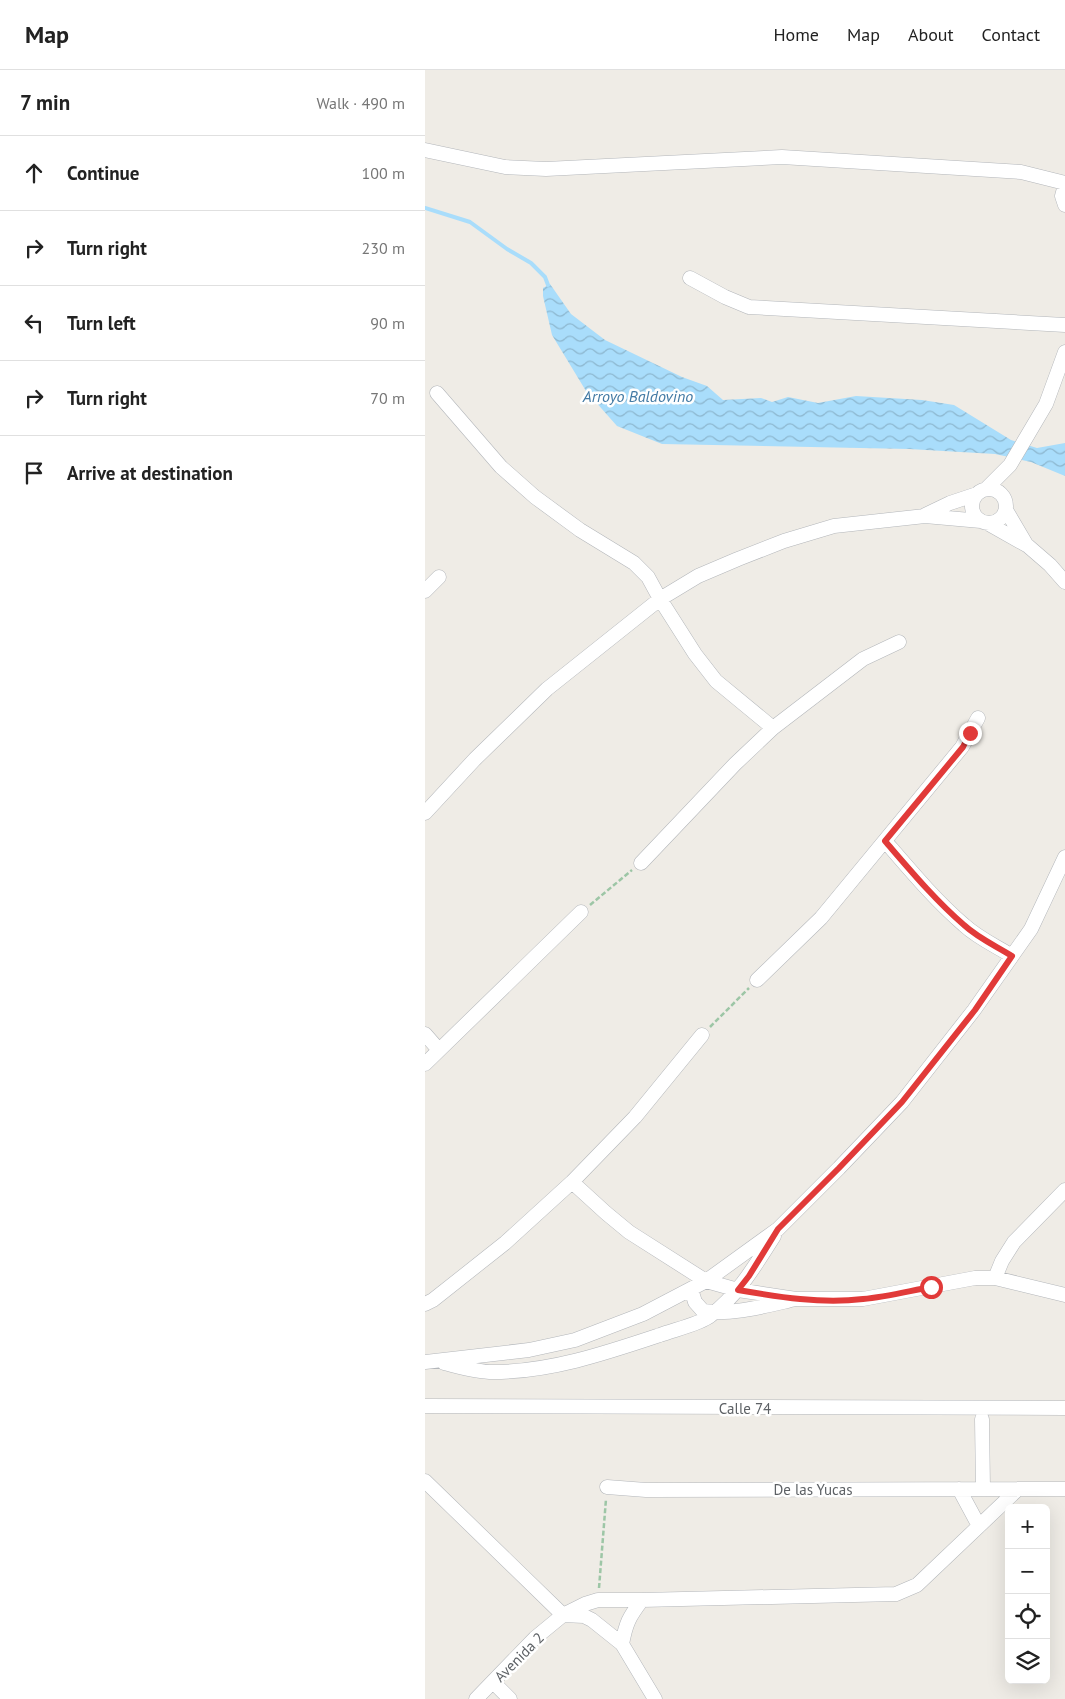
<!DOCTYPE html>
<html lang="en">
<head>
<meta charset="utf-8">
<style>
	body { margin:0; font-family:"PT Sans",sans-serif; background:#f6f6f6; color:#222 }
	.controls { position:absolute; right:15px; bottom:15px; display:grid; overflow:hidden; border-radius:8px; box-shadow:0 5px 20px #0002 }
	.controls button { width:45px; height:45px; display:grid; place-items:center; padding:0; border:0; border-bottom:1px solid #e0e0e0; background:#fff; color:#222; font:25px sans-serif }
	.stop { position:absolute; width:15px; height:15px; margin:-11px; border:4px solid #e13a39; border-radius:50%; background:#fff }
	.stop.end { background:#e13a39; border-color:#fff; box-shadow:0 1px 5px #0008 }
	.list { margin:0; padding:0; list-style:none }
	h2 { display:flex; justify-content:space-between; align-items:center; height:65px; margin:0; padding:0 20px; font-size:21px }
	h2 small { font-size:16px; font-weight:400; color:#767676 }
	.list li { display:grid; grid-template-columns:32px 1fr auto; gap:15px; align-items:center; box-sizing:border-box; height:75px; padding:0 20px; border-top:1px solid #e0e0e0 }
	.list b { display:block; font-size:19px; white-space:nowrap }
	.list em { font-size:16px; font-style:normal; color:#767676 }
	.icon { flex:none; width:28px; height:28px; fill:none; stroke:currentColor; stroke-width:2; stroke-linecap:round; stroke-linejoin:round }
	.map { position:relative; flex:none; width:640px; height:1629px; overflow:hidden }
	header { display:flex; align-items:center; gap:30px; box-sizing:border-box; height:70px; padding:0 25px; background:#fff; border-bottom:1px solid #e0e0e0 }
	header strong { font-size:24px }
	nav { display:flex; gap:28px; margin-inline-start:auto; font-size:18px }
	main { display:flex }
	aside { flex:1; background:#fff }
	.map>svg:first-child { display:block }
	.water { fill:url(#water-waves) }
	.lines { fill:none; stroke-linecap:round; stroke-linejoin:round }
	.stream { stroke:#a9ddfb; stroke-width:4 }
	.street-casing { stroke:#b3b6ba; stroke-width:15 }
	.path { stroke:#9dc6a6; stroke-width:2.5; stroke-dasharray:5 2.5; stroke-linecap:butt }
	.street { stroke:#fff; stroke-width:14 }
	.route { stroke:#e13a39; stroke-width:6 }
	.labels { text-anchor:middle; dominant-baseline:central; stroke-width:5; stroke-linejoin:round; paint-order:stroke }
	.street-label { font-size:15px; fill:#5d6165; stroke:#fff }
	.water-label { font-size:16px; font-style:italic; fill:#437aa4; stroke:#fff }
</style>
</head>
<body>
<header>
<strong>Map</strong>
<nav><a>Home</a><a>Map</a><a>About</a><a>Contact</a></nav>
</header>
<main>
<aside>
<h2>7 min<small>Walk · 490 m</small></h2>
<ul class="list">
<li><svg class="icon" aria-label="ahead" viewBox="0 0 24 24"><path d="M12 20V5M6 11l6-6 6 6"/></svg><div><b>Continue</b></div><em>100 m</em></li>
<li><svg class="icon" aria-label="right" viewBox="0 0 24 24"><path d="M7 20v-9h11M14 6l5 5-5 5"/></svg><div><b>Turn right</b></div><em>230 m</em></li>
<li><svg class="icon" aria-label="left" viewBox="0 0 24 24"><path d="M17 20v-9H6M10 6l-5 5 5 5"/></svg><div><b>Turn left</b></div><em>90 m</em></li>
<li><svg class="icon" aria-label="right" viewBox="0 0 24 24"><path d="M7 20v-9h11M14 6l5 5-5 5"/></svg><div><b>Turn right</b></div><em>70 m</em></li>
<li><svg class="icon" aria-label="arrive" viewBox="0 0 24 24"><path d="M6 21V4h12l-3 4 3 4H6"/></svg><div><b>Arrive at destination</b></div></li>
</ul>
</aside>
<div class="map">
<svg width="640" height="1629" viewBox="0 0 640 1629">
	<defs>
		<pattern id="water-waves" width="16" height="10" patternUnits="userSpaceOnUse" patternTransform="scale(1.25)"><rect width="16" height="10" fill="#a9ddfb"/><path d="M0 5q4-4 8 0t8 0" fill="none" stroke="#8db7cf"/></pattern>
	</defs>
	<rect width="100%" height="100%" fill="#efece6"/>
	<path class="water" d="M 125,214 L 146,244 L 180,270 L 257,307 L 282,316 L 298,330 L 336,328 L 347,332 L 363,327 L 393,333 L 431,326 L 497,330 L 529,335 L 586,370 L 612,378 L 640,373 L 640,406 L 606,392 L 570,384 L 484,379 L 237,374 L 192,356 L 161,321 L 127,265 L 118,226 L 118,218 Z"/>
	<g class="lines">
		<path class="stream" d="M 0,138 L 45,152 L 82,179 L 106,193 L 120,207 L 123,215"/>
		<g class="street-casing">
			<path id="street" d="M 0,80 L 80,97 L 121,99 L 357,87 L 596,102 L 640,113
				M 640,115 L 637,126 L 640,135
				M 265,208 L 300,227 L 324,237 L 640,255
				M 12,323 L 76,397 L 110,427 L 155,460 L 209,493 L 223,507 L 235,529 L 270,584 L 291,611 L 348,658
				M 561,419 L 585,395 L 621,334 L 640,282
				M547 436a17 17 0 1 1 34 0a17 17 0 1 1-34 0Z
				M 581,440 L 601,474
				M 500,445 L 525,433 L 552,424
				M 562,453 L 603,476 L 625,495 L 640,512
				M 0,521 L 14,507
				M 0,743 L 50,689 L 122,619 L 235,529 L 273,506 L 313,489 L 359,471 L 409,456 L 500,446 L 556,451
				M 460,771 C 485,800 510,830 539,855 C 553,868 571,876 587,886
				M 216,793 L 310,694 L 348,658 L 438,589 L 474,572
				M 332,910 L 396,848 L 537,677 L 553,648
				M 0,964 L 14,980
				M 0,994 L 156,842
				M 147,1112 L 181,1143 L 204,1162 L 281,1211 L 313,1220 L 371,1229 C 344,1235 305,1246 278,1241 L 270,1232 L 266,1219
				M 570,1208 L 577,1191 L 589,1172 L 640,1120
				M 371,1229 L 438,1229 L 550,1208 L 570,1208 L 640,1225
				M 0,1234 L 8,1230 L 80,1173 L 147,1112 L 210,1047 L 277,965
				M 0,1292 L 104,1280 L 150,1270 L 218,1244 L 281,1211 L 353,1159 L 414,1098 L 477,1032 L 549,940 L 606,859 L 640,787
				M 19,1293 C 35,1297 51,1302 68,1302 C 125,1302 181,1283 235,1265 C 248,1260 275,1254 285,1246 C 313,1225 330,1196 349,1166
				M 0,1336 L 640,1338
				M 557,1349 L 558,1419
				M 0,1411 L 138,1545
				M 182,1417 L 221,1420 L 640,1419
				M 534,1419 L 554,1456
				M 138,1545 L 159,1546 L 167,1550 L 197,1574 L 230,1629
				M 197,1574 C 201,1553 204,1547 217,1530
				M 68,1612 L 85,1629
				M 51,1629 L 110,1568 L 138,1545 L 160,1534 L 173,1530 L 217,1530 L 471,1524 L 492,1515 L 593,1419"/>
		</g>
		<path class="path" d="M 165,835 L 207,800
			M 285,957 L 324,918
			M 174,1518 L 181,1429"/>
		<use href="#street" class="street"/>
	</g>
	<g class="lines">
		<path class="route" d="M 506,1217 C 484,1221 461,1227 438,1229 C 396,1234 354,1227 313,1220 L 324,1206 L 353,1159 L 414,1098 L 477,1032 L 550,940 L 587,886 C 571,876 553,868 539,855 C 510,830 485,800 460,771 L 538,677 L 545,663"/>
	</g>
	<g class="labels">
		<g class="street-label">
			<text x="320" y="1338">Calle 74</text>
			<text x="388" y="1419">De las Yucas</text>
			<text transform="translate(94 1587) rotate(-45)">Avenida 2</text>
		</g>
		<g class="water-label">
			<text x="213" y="326">Arroyo Baldovino</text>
		</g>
	</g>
</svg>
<div class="controls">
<button>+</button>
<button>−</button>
<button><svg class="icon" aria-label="locate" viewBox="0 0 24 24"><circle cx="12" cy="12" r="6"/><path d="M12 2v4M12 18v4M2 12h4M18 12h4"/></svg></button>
<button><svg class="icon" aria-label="layers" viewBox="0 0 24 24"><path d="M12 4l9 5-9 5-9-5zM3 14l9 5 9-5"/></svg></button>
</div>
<div class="stop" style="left:506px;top:1217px"></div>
<div class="stop end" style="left:545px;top:663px"></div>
</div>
</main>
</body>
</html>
